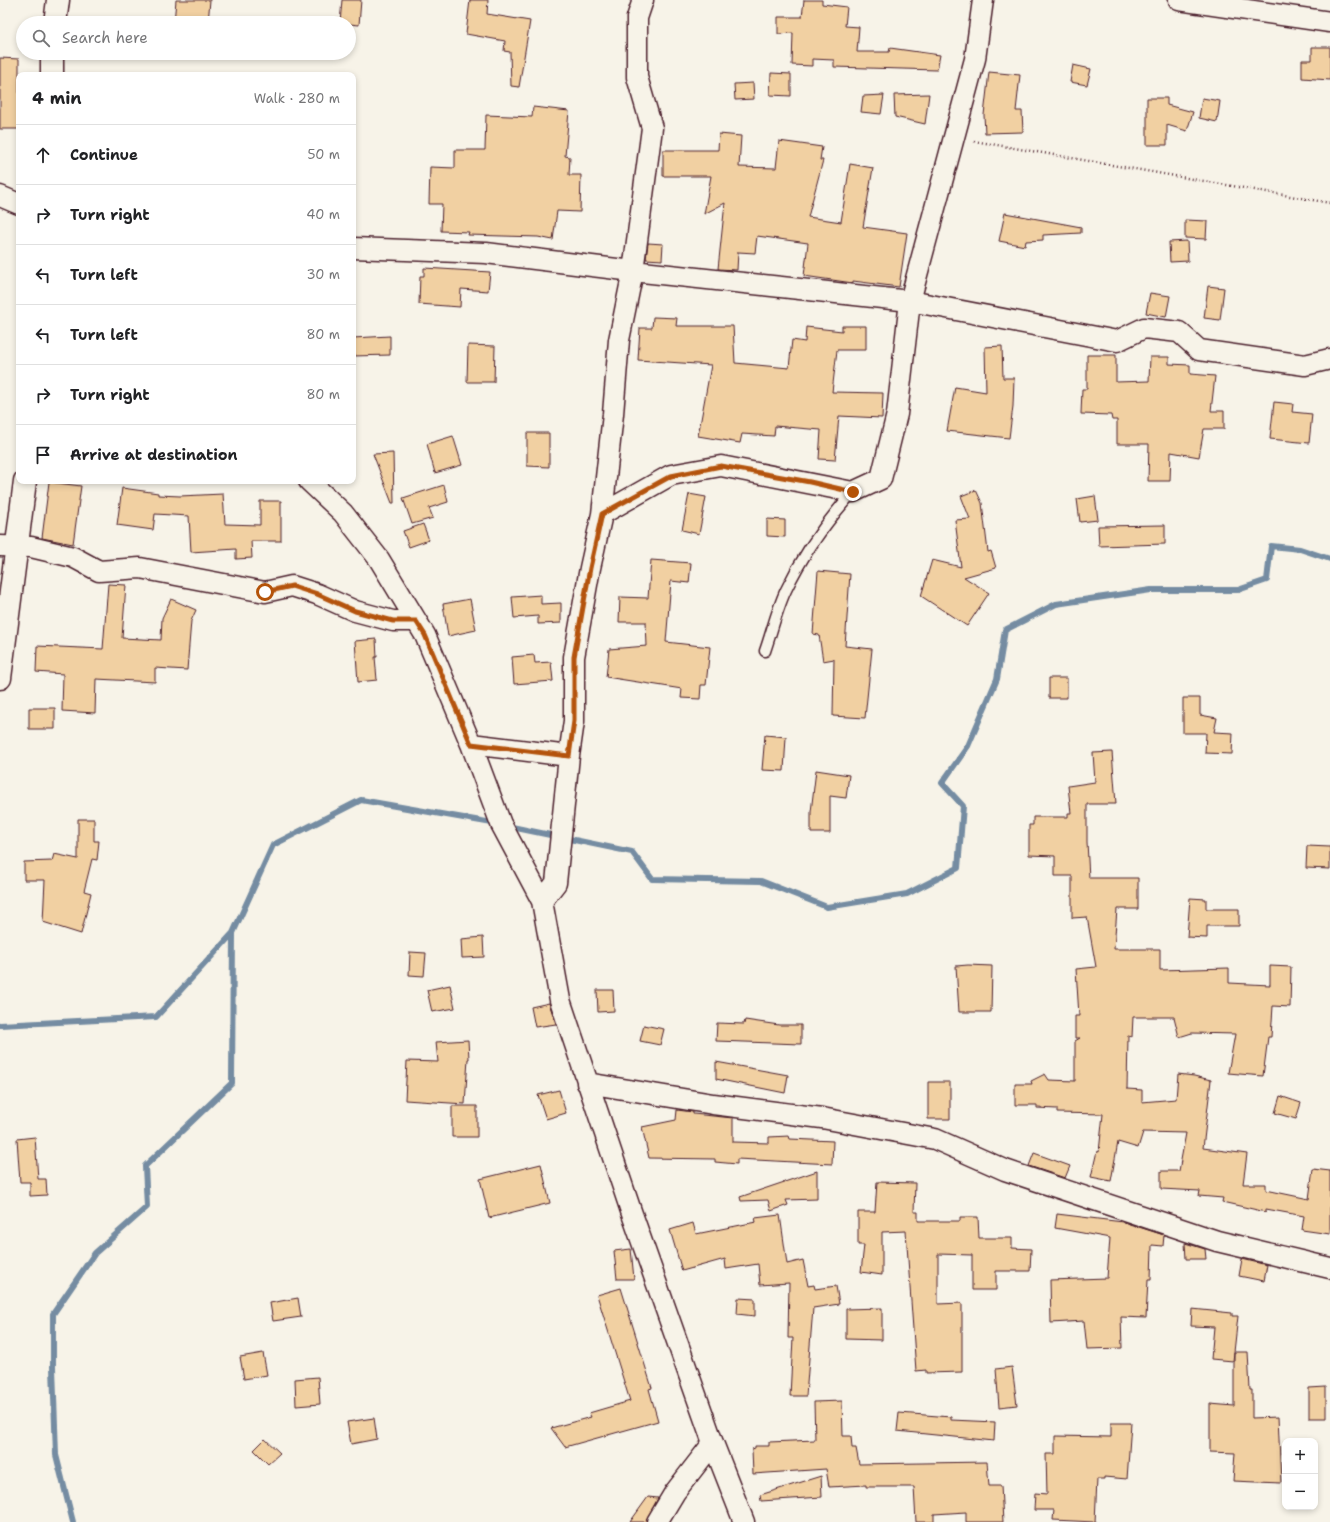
<!DOCTYPE html>
<html lang="en">
<head>
<meta charset="utf-8">
<style>
	body { margin:0; font-family:"Shantell Sans",sans-serif; background:#f2f2f2; color:#202124 }
	.controls { position:absolute; right:12px; bottom:12px; display:grid; overflow:hidden; border-radius:8px; box-shadow:0 2px 6px #0003 }
	.controls button { width:36px; height:36px; display:grid; place-items:center; padding:0; border:0; border-bottom:1px solid #e0e0e0; background:#fff; color:#202124; font:20px sans-serif }
	.stop { position:absolute; width:12px; height:12px; margin:-9px; border:3px solid #b45309; border-radius:50%; background:#fff }
	.stop.end { background:#b45309; border-color:#fff; box-shadow:0 1px 4px #0008 }
	.list { margin:0; padding:0; list-style:none }
	h2 { display:flex; justify-content:space-between; align-items:center; height:52px; margin:0; padding:0 16px; font-size:17px }
	h2 small { font-size:13px; font-weight:400; color:#757577 }
	.list li { display:grid; grid-template-columns:26px 1fr auto; gap:12px; align-items:center; box-sizing:border-box; height:60px; padding:0 16px; border-top:1px solid #e0e0e0 }
	.list b { display:block; font-size:15px; white-space:nowrap }
	.list em { font-size:13px; font-style:normal; color:#757577 }
	.icon { flex:none; width:22px; height:22px; fill:none; stroke:currentColor; stroke-width:2; stroke-linecap:round; stroke-linejoin:round }
	.map { position:relative; flex:none; width:1330px; height:1522px; overflow:hidden }
	.search { position:absolute; background:#fff; box-shadow:0 2px 6px #0003; left:16px; top:16px; width:340px; height:44px; display:flex; align-items:center; gap:10px; box-sizing:border-box; padding:0 14px; border-radius:22px; color:#757577; font-size:15px }
	.panel { position:absolute; background:#fff; box-shadow:0 2px 6px #0003; left:16px; top:72px; width:340px; height:412px; border-radius:8px }
	.map>svg:first-child { display:block }
	.lines { fill:none; stroke-linecap:round; stroke-linejoin:round }
	.stream { stroke:#748ca2; stroke-width:6 }
	.building { fill:#f1d0a2; stroke:#4a1f2b }
	.service-casing { stroke:#4a1f2b; stroke-width:13 }
	.minor-casing { stroke:#4a1f2b; stroke-width:23 }
	.tertiary-casing { stroke:#4a1f2b; stroke-width:25 }
	.path { stroke:#4a1f2b; stroke-width:2.5; stroke-dasharray:1 3; stroke-linecap:butt }
	.service { stroke:#f7f3e8; stroke-width:10 }
	.minor { stroke:#f7f3e8; stroke-width:20 }
	.tertiary { stroke:#f7f3e8; stroke-width:22 }
	.route { stroke:#b45309; stroke-width:5 }
</style>
</head>
<body>
<div class="map">
<svg width="1330" height="1522" viewBox="0 0 1330 1522">
	<rect width="100%" height="100%" fill="#f7f3e8"/>
	<filter id="ink" filterUnits="userSpaceOnUse"><feTurbulence type="fractalNoise" baseFrequency=".025" numOctaves="2"/><feDisplacementMap in="SourceGraphic" scale="8" xChannelSelector="R" yChannelSelector="G"/><feConvolveMatrix kernelMatrix="1 2 1 2 8 2 1 2 1" color-interpolation-filters="sRGB"/></filter>
	<g filter="url(#ink)">
		<g class="lines">
			<path class="stream" d="M 507,826 L 632,852 L 652,879 L 761,881 L 827,907 L 907,894 L 958,868 L 963,806 L 942,783 L 968,746 L 997,679 L 1005,630 L 1056,604 L 1151,590 L 1238,590 L 1267,580 L 1271,546 L 1300,549 L 1330,559
				M 0,1025 L 156,1017 L 233,933 L 273,845 L 361,800 L 498,824
				M 73,1522 L 56,1455 L 53,1367 L 53,1314 L 95,1253 L 147,1207 L 145,1166 L 232,1083 L 233,933"/>
		</g>
		<path class="building" d="M 176,0 L 210,0 L 208,23 L 174,23 Z
			M 342,0 L 361,0 L 359,25 L 340,23 Z
			M 470,0 L 488,0 L 487,14 L 530,21 L 519,87 L 511,86 L 510,52 L 504,51 L 505,41 L 466,34 Z
			M 804,0 L 822,0 L 822,4 L 847,7 L 845,26 L 859,27 L 857,52 L 889,52 L 890,48 L 940,55 L 937,70 L 834,67 L 834,60 L 812,59 L 812,66 L 792,65 L 793,33 L 778,34 L 778,17 L 802,17 Z
			M 1312,47 L 1330,47 L 1330,80 L 1302,78 L 1302,60 L 1312,60 Z
			M 0,58 L 19,59 L 19,129 L 0,129 Z
			M 1073,65 L 1091,69 L 1087,85 L 1070,82 Z
			M 989,72 L 1020,75 L 1016,111 L 1022,111 L 1023,132 L 985,133 L 984,115 Z
			M 771,73 L 791,74 L 791,96 L 770,95 Z
			M 753,83 L 754,99 L 735,100 L 734,84 Z
			M 929,94 L 925,124 L 895,117 L 894,95 Z
			M 884,95 L 881,114 L 861,112 L 863,96 Z
			M 1147,98 L 1167,98 L 1167,105 L 1193,112 L 1187,131 L 1167,125 L 1167,145 L 1147,145 Z
			M 1202,98 L 1220,101 L 1217,122 L 1199,118 Z
			M 533,107 L 569,111 L 565,156 L 570,157 L 569,175 L 581,175 L 580,212 L 557,211 L 553,240 L 538,237 L 468,235 L 469,232 L 441,231 L 442,204 L 429,204 L 430,167 L 455,168 L 455,150 L 485,150 L 486,115 L 532,117 Z
			M 719,134 L 741,136 L 739,167 L 776,168 L 779,141 L 822,147 L 820,160 L 823,160 L 808,217 L 841,222 L 850,164 L 873,168 L 863,227 L 907,233 L 899,287 L 853,281 L 853,283 L 804,276 L 808,243 L 757,236 L 755,253 L 738,252 L 737,270 L 718,269 L 725,203 L 704,214 L 711,176 L 663,176 L 663,150 L 718,150 Z
			M 1005,213 L 1081,227 L 1081,233 L 1043,235 L 1043,240 L 1026,241 L 1025,246 L 999,241 Z
			M 1185,220 L 1207,221 L 1206,239 L 1185,238 Z
			M 1187,241 L 1188,261 L 1170,262 L 1169,242 Z
			M 648,243 L 663,244 L 662,260 L 646,259 Z
			M 424,268 L 490,272 L 488,291 L 461,289 L 460,307 L 419,304 L 420,276 L 424,276 Z
			M 1208,286 L 1224,288 L 1220,320 L 1204,318 Z
			M 1150,293 L 1170,296 L 1166,317 L 1146,313 Z
			M 653,317 L 677,318 L 676,326 L 733,326 L 735,363 L 789,368 L 792,340 L 805,342 L 806,327 L 842,331 L 842,326 L 866,326 L 866,350 L 837,350 L 832,392 L 883,393 L 882,418 L 839,416 L 835,460 L 819,459 L 821,430 L 775,426 L 774,436 L 742,434 L 740,443 L 698,436 L 711,365 L 638,360 L 640,328 L 652,328 Z
			M 390,336 L 390,355 L 353,356 L 353,338 Z
			M 468,345 L 495,346 L 494,382 L 467,382 Z
			M 1002,346 L 1003,378 L 1014,378 L 1013,406 L 1009,438 L 947,431 L 955,387 L 986,392 L 985,347 Z
			M 1087,355 L 1116,355 L 1116,382 L 1149,381 L 1150,357 L 1169,357 L 1169,364 L 1190,365 L 1190,374 L 1215,376 L 1211,411 L 1224,411 L 1224,429 L 1204,429 L 1199,457 L 1171,452 L 1170,481 L 1148,481 L 1149,444 L 1117,444 L 1117,420 L 1112,420 L 1111,415 L 1081,414 L 1082,389 L 1087,389 Z
			M 1274,402 L 1293,404 L 1292,412 L 1312,414 L 1309,443 L 1270,439 Z
			M 527,433 L 549,433 L 549,467 L 527,466 Z
			M 453,436 L 462,465 L 435,473 L 427,444 Z
			M 393,453 L 394,503 L 392,503 L 373,454 Z
			M 49,482 L 81,486 L 73,544 L 42,538 Z
			M 444,485 L 448,502 L 429,508 L 433,518 L 412,524 L 403,498 Z
			M 122,488 L 158,493 L 158,495 L 180,496 L 223,494 L 225,524 L 260,525 L 260,501 L 281,501 L 281,541 L 251,541 L 252,558 L 236,559 L 236,549 L 191,552 L 189,516 L 155,514 L 153,530 L 117,525 Z
			M 976,490 L 982,503 L 988,552 L 991,551 L 996,568 L 964,577 L 989,593 L 967,626 L 921,596 L 932,560 L 961,567 L 955,520 L 970,519 L 961,496 Z
			M 689,494 L 706,497 L 699,534 L 682,530 Z
			M 1095,496 L 1098,520 L 1080,522 L 1077,499 Z
			M 767,519 L 785,520 L 785,537 L 767,536 Z
			M 423,524 L 429,540 L 409,547 L 403,531 Z
			M 1165,525 L 1165,544 L 1099,546 L 1098,526 Z
			M 651,560 L 691,563 L 689,583 L 671,581 L 666,642 L 710,647 L 706,685 L 701,685 L 700,699 L 681,698 L 682,689 L 606,677 L 609,649 L 647,646 L 646,622 L 619,622 L 620,597 L 648,598 Z
			M 818,571 L 850,574 L 845,646 L 872,649 L 865,718 L 833,716 L 834,659 L 823,661 L 819,635 L 813,634 Z
			M 108,584 L 126,585 L 122,638 L 161,640 L 162,618 L 171,599 L 196,610 L 191,621 L 187,670 L 155,668 L 155,682 L 96,679 L 95,713 L 62,711 L 63,674 L 36,672 L 37,646 L 103,649 Z
			M 541,595 L 541,604 L 561,603 L 561,623 L 538,624 L 538,616 L 514,618 L 512,597 Z
			M 470,599 L 476,630 L 448,636 L 443,604 Z
			M 376,639 L 377,657 L 375,657 L 377,680 L 358,682 L 355,641 Z
			M 534,655 L 535,663 L 551,662 L 553,681 L 514,684 L 512,657 Z
			M 1049,678 L 1067,678 L 1067,698 L 1049,698 Z
			M 1183,698 L 1200,698 L 1200,715 L 1217,718 L 1214,732 L 1233,733 L 1232,754 L 1205,753 L 1206,733 L 1183,733 Z
			M 29,708 L 55,708 L 55,729 L 29,729 Z
			M 765,735 L 786,737 L 784,771 L 762,770 Z
			M 1112,752 L 1116,804 L 1087,804 L 1087,842 L 1089,878 L 1138,878 L 1138,909 L 1117,909 L 1114,949 L 1160,949 L 1160,970 L 1229,968 L 1229,983 L 1270,985 L 1270,966 L 1291,967 L 1290,1007 L 1273,1006 L 1271,1037 L 1268,1037 L 1263,1076 L 1228,1073 L 1235,1034 L 1192,1033 L 1179,1037 L 1174,1017 L 1133,1017 L 1132,1037 L 1128,1036 L 1127,1089 L 1142,1090 L 1142,1102 L 1176,1099 L 1178,1074 L 1194,1076 L 1211,1080 L 1203,1148 L 1247,1154 L 1243,1184 L 1266,1184 L 1266,1190 L 1309,1199 L 1313,1169 L 1330,1171 L 1330,1234 L 1302,1230 L 1304,1216 L 1266,1209 L 1266,1212 L 1222,1202 L 1223,1198 L 1199,1196 L 1200,1191 L 1161,1189 L 1161,1171 L 1179,1171 L 1186,1133 L 1143,1132 L 1138,1148 L 1118,1142 L 1111,1181 L 1091,1177 L 1097,1151 L 1099,1152 L 1103,1114 L 1057,1113 L 1057,1109 L 1037,1108 L 1037,1105 L 1015,1105 L 1015,1084 L 1032,1084 L 1031,1081 L 1045,1074 L 1049,1080 L 1075,1081 L 1075,1041 L 1080,1038 L 1075,1038 L 1075,1016 L 1079,1016 L 1076,969 L 1096,967 L 1087,917 L 1072,918 L 1072,876 L 1055,876 L 1055,856 L 1029,855 L 1029,825 L 1033,825 L 1033,817 L 1068,817 L 1068,813 L 1071,813 L 1068,786 L 1095,782 L 1093,753 Z
			M 816,770 L 849,775 L 846,798 L 830,796 L 830,833 L 811,833 L 811,812 Z
			M 78,819 L 94,819 L 94,841 L 99,841 L 97,860 L 92,859 L 84,891 L 91,893 L 81,934 L 43,922 L 45,880 L 24,880 L 24,862 L 52,861 L 54,854 L 78,859 Z
			M 1307,846 L 1330,847 L 1330,869 L 1306,868 Z
			M 1190,898 L 1206,899 L 1206,909 L 1239,909 L 1239,926 L 1207,926 L 1207,938 L 1187,937 Z
			M 483,937 L 484,957 L 462,958 L 461,939 Z
			M 410,952 L 426,953 L 424,976 L 409,975 Z
			M 968,965 L 992,966 L 991,1012 L 959,1012 L 956,966 Z
			M 450,985 L 455,1008 L 432,1012 L 427,990 Z
			M 597,990 L 613,990 L 614,1011 L 598,1012 Z
			M 549,1003 L 556,1024 L 535,1027 L 531,1007 Z
			M 745,1020 L 779,1025 L 801,1025 L 801,1044 L 716,1041 L 717,1023 L 744,1024 Z
			M 644,1025 L 664,1029 L 660,1045 L 640,1041 Z
			M 468,1040 L 469,1059 L 468,1059 L 465,1104 L 405,1100 L 407,1061 L 438,1062 L 436,1042 Z
			M 716,1062 L 788,1075 L 785,1093 L 716,1079 Z
			M 928,1082 L 950,1082 L 950,1119 L 928,1119 Z
			M 559,1090 L 566,1113 L 546,1119 L 538,1095 Z
			M 1280,1096 L 1301,1103 L 1296,1119 L 1275,1113 Z
			M 452,1106 L 477,1106 L 477,1137 L 452,1137 Z
			M 677,1110 L 693,1112 L 693,1114 L 733,1118 L 733,1142 L 769,1143 L 769,1137 L 789,1136 L 790,1139 L 833,1141 L 832,1164 L 737,1159 L 737,1164 L 715,1162 L 715,1159 L 649,1158 L 642,1127 L 676,1120 Z
			M 35,1137 L 38,1179 L 46,1179 L 47,1195 L 30,1196 L 30,1182 L 20,1182 L 17,1139 Z
			M 1034,1153 L 1070,1166 L 1065,1178 L 1029,1166 Z
			M 541,1164 L 550,1203 L 489,1218 L 480,1179 Z
			M 817,1171 L 817,1199 L 786,1200 L 788,1205 L 771,1211 L 768,1200 L 741,1201 L 740,1197 Z
			M 877,1182 L 915,1183 L 914,1212 L 918,1212 L 918,1221 L 960,1221 L 960,1217 L 978,1217 L 979,1238 L 1012,1238 L 1012,1248 L 1031,1249 L 1030,1271 L 996,1271 L 996,1290 L 972,1290 L 972,1255 L 938,1254 L 938,1304 L 962,1303 L 962,1372 L 926,1373 L 926,1370 L 916,1371 L 906,1231 L 882,1232 L 882,1275 L 861,1272 L 864,1245 L 858,1245 L 858,1212 L 875,1212 Z
			M 1057,1214 L 1123,1222 L 1164,1235 L 1163,1246 L 1152,1245 L 1151,1280 L 1148,1280 L 1146,1318 L 1121,1317 L 1122,1348 L 1087,1349 L 1084,1321 L 1051,1323 L 1050,1280 L 1107,1278 L 1110,1238 L 1055,1228 Z
			M 780,1215 L 787,1264 L 803,1260 L 808,1286 L 814,1285 L 815,1289 L 836,1286 L 839,1304 L 813,1308 L 806,1396 L 790,1396 L 793,1338 L 788,1338 L 789,1283 L 760,1285 L 758,1264 L 726,1269 L 725,1259 L 682,1271 L 670,1230 L 693,1223 L 696,1234 L 756,1222 L 755,1218 Z
			M 1185,1243 L 1205,1249 L 1206,1259 L 1186,1259 Z
			M 631,1249 L 634,1279 L 617,1279 L 614,1251 Z
			M 1242,1259 L 1267,1265 L 1264,1281 L 1239,1276 Z
			M 621,1288 L 652,1388 L 649,1389 L 658,1421 L 565,1447 L 551,1428 L 591,1417 L 589,1413 L 630,1401 L 597,1295 Z
			M 298,1298 L 301,1317 L 273,1321 L 270,1303 Z
			M 738,1298 L 755,1299 L 755,1316 L 737,1314 Z
			M 882,1308 L 882,1340 L 846,1339 L 846,1309 Z
			M 1192,1309 L 1232,1313 L 1232,1316 L 1238,1316 L 1233,1361 L 1211,1359 L 1214,1327 L 1191,1326 Z
			M 1234,1352 L 1248,1352 L 1250,1390 L 1252,1390 L 1252,1418 L 1278,1417 L 1281,1483 L 1233,1481 L 1235,1453 L 1210,1452 L 1210,1404 L 1234,1406 Z
			M 263,1353 L 267,1375 L 244,1379 L 240,1357 Z
			M 1012,1367 L 1017,1405 L 999,1407 L 996,1369 Z
			M 318,1377 L 320,1404 L 296,1406 L 295,1379 Z
			M 1326,1387 L 1326,1418 L 1309,1418 L 1309,1388 Z
			M 842,1401 L 843,1436 L 851,1436 L 852,1448 L 856,1448 L 859,1464 L 987,1462 L 989,1486 L 1001,1486 L 1003,1522 L 966,1522 L 966,1512 L 934,1514 L 934,1522 L 916,1522 L 914,1487 L 866,1487 L 866,1485 L 829,1487 L 826,1469 L 753,1474 L 752,1449 L 755,1448 L 755,1446 L 769,1446 L 769,1442 L 815,1440 L 814,1402 Z
			M 899,1413 L 951,1417 L 951,1420 L 995,1422 L 994,1441 L 897,1431 Z
			M 374,1418 L 377,1439 L 351,1444 L 347,1422 Z
			M 1111,1423 L 1131,1423 L 1127,1479 L 1104,1477 L 1104,1479 L 1097,1479 L 1095,1522 L 1053,1520 L 1054,1510 L 1034,1510 L 1035,1493 L 1047,1494 L 1046,1454 L 1055,1454 L 1055,1436 L 1111,1437 Z
			M 265,1439 L 280,1453 L 268,1464 L 254,1450 Z
			M 821,1476 L 822,1497 L 761,1501 L 760,1495 Z
			M 648,1497 L 658,1498 L 646,1522 L 630,1522 Z"/>
		<g class="lines">
			<g class="service-casing">
				<path id="service" d="M 765,651 C 772,631 777,609 786,590 C 803,554 827,521 853,492"/>
			</g>
			<g class="minor-casing">
				<path id="minor" d="M 1179,0 L 1330,22
					M 0,196 L 19,204
					M 353,248 L 486,253 L 633,271 L 910,301 L 1117,341 L 1144,328 L 1179,332 L 1199,350 L 1305,365 L 1330,359
					M 309,481 L 343,513 L 379,559 L 425,635 L 471,744 L 501,824 L 542,901 L 560,1000 L 631,1211 L 713,1443 L 744,1522
					M 602,514 L 671,475 L 721,466 L 853,492 L 881,479 L 897,414 L 910,301 L 975,59 L 983,0
					M 0,546 L 31,547 L 73,557 L 99,571 L 140,568 L 265,592 L 292,586 L 317,594 L 355,611 L 393,621 L 416,621
					M 471,744 L 569,756 L 574,721 L 574,657 L 590,568 L 602,514 L 613,414 L 619,340 L 633,271 L 652,128 L 637,77 L 637,18 L 643,0
					M 542,901 L 556,883 L 569,756
					M 587,1083 L 713,1104 L 822,1118 L 935,1139 L 1005,1170 L 1217,1241 L 1330,1268
					M 657,1522 L 675,1492 L 713,1443"/>
			</g>
			<g class="tertiary-casing">
				<path id="tertiary" d="M 55,23 L 58,0
					M 52,75 L 52,53
					M 0,678 L 25,481"/>
			</g>
			<path class="path" d="M 974,141 L 1330,203"/>
			<use href="#service" class="service"/>
			<use href="#minor" class="minor"/>
			<use href="#tertiary" class="tertiary"/>
		</g>
	</g>
	<g class="lines" filter="url(#ink)">
		<path class="route" d="M 265,592 L 292,586 L 317,594 L 355,611 L 393,621 L 416,621 L 425,635 L 471,744 L 569,756 L 574,721 L 574,657 L 590,568 L 602,514 L 671,476 L 721,466 L 810,482 L 853,492"/>
	</g>
</svg>
<div class="controls">
<button>+</button>
<button>−</button>
</div>
<div class="stop" style="left:265px;top:592px"></div>
<div class="stop end" style="left:853px;top:492px"></div>
<div class="search"><svg class="icon" aria-label="search" viewBox="0 0 24 24"><circle cx="10" cy="10" r="6"/><path d="M15 15l6 6"/></svg>Search here</div>
<section class="panel">
<h2>4 min<small>Walk · 280 m</small></h2>
<ul class="list">
<li><svg class="icon" aria-label="ahead" viewBox="0 0 24 24"><path d="M12 20V5M6 11l6-6 6 6"/></svg><div><b>Continue</b></div><em>50 m</em></li>
<li><svg class="icon" aria-label="right" viewBox="0 0 24 24"><path d="M7 20v-9h11M14 6l5 5-5 5"/></svg><div><b>Turn right</b></div><em>40 m</em></li>
<li><svg class="icon" aria-label="left" viewBox="0 0 24 24"><path d="M17 20v-9H6M10 6l-5 5 5 5"/></svg><div><b>Turn left</b></div><em>30 m</em></li>
<li><svg class="icon" aria-label="left" viewBox="0 0 24 24"><path d="M17 20v-9H6M10 6l-5 5 5 5"/></svg><div><b>Turn left</b></div><em>80 m</em></li>
<li><svg class="icon" aria-label="right" viewBox="0 0 24 24"><path d="M7 20v-9h11M14 6l5 5-5 5"/></svg><div><b>Turn right</b></div><em>80 m</em></li>
<li><svg class="icon" aria-label="arrive" viewBox="0 0 24 24"><path d="M6 21V4h12l-3 4 3 4H6"/></svg><div><b>Arrive at destination</b></div></li>
</ul>
</section>
</div>
</body>
</html>
